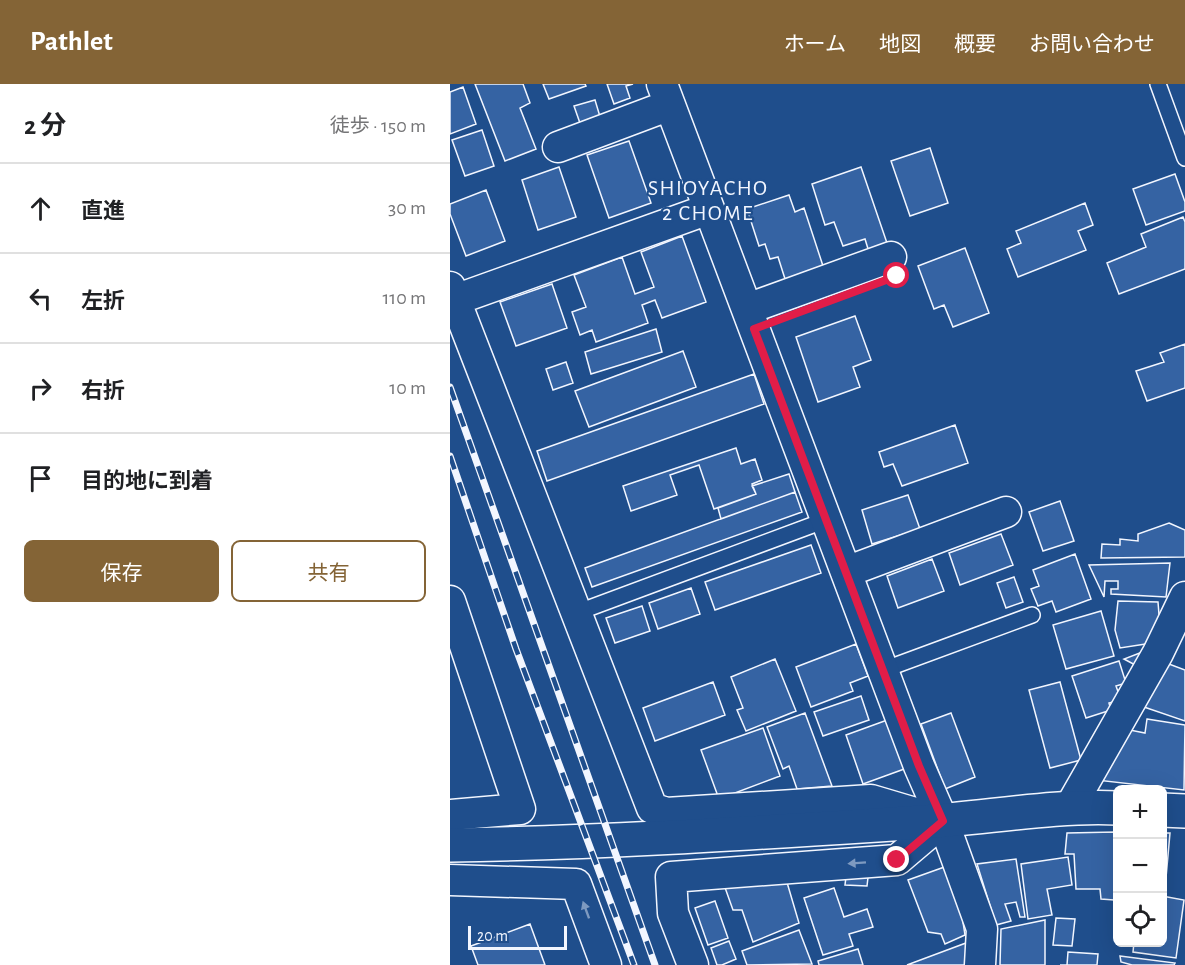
<!DOCTYPE html>
<html lang="ja">
<head>
<meta charset="utf-8">
<style>
	body { margin:0; font-family:"Alegreya Sans","Noto Sans JP",sans-serif; background:#f2f2f2; color:#202124 }
	.controls { position:absolute; right:18px; bottom:18px; display:grid; overflow:hidden; border-radius:9px; box-shadow:0 6px 24px #0002 }
	.controls button { width:54px; height:54px; display:grid; place-items:center; padding:0; border:0; border-bottom:2px solid #e0e0e0; background:#fff; color:#202124; font:30px sans-serif }
	.scale { position:absolute; left:18px; bottom:15px; width:99px; box-sizing:border-box; padding-left:6px; border:3px solid #f2f6ff; border-top:0; font-size:16px; line-height:21px; white-space:nowrap; color:#f2f6ff; -webkit-text-stroke:4px #1f4e8c; paint-order:stroke }
	.stop { position:absolute; width:18px; height:18px; margin:-14px; border:4px solid #e11d48; border-radius:50%; background:#fff }
	.stop.end { background:#e11d48; border-color:#fff; box-shadow:0 2px 6px #0008 }
	.list { margin:0; padding:0; list-style:none }
	h2 { display:flex; justify-content:space-between; align-items:center; height:78px; margin:0; padding:0 24px; font-size:26px }
	h2 small { font-size:20px; font-weight:400; color:#757577 }
	.list li { display:grid; grid-template-columns:39px 1fr auto; gap:18px; align-items:center; box-sizing:border-box; height:90px; padding:0 24px; border-top:2px solid #e0e0e0 }
	.list b { display:block; font-size:22px; white-space:nowrap }
	.list em { font-size:20px; font-style:normal; color:#757577 }
	.actions { display:flex; gap:12px; padding:18px 24px }
	.actions a { flex:1; padding:14px 0; border:2px solid #846436; border-radius:9px; text-align:center; font-size:21px; color:#846436 }
	.actions .main { background:#846436; color:#fff }
	.icon { flex:none; width:33px; height:33px; fill:none; stroke:currentColor; stroke-width:2; stroke-linecap:round; stroke-linejoin:round }
	.map { position:relative; flex:none; width:735px; height:881px; overflow:hidden }
	header { display:flex; align-items:center; gap:36px; box-sizing:border-box; height:84px; padding:0 30px; background:#846436; color:#fff }
	header strong { font-size:28px }
	nav { display:flex; gap:33px; margin-inline-start:auto; font-size:21px }
	main { display:flex }
	aside { flex:1; background:#fff }
	.map>svg:first-child { display:block }
	.building { fill:#3563a3; stroke:#f2f6ff; stroke-width:1.5 }
	.lines { fill:none; stroke-linecap:round; stroke-linejoin:round }
	.lane-casing { stroke:#f2f6ff; stroke-width:18 }
	.street-casing { stroke:#f2f6ff; stroke-width:33 }
	.secondary-casing { stroke:#f2f6ff; stroke-width:36 }
	.lane { stroke:#1f4e8c; stroke-width:15 }
	.street { stroke:#1f4e8c; stroke-width:30 }
	.secondary { stroke:#1f4e8c; stroke-width:33 }
	.rail-casing { stroke:#f2f6ff; stroke-width:7 }
	.rail { stroke:#1f4e8c; stroke-width:4.5; stroke-dasharray:14; stroke-linecap:butt }
	.oneway { fill:#7e9ac0 }
	.route { stroke:#e11d48; stroke-width:8 }
	.labels { text-anchor:middle; dominant-baseline:central; stroke-width:4.5; stroke-linejoin:round; paint-order:stroke }
	.neighbourhood-label { font-size:22px; letter-spacing:1.5px; fill:#f2f6ff; stroke:#1f4e8c }
</style>
</head>
<body>
<header>
<strong>Pathlet</strong>
<nav><a>ホーム</a><a>地図</a><a>概要</a><a>お問い合わせ</a></nav>
</header>
<main>
<aside>
<h2>2 分<small>徒歩 · 150 m</small></h2>
<ul class="list">
<li><svg class="icon" aria-label="ahead" viewBox="0 0 24 24"><path d="M12 20V5M6 11l6-6 6 6"/></svg><div><b>直進</b></div><em>30 m</em></li>
<li><svg class="icon" aria-label="left" viewBox="0 0 24 24"><path d="M17 20v-9H6M10 6l-5 5 5 5"/></svg><div><b>左折</b></div><em>110 m</em></li>
<li><svg class="icon" aria-label="right" viewBox="0 0 24 24"><path d="M7 20v-9h11M14 6l5 5-5 5"/></svg><div><b>右折</b></div><em>10 m</em></li>
<li><svg class="icon" aria-label="arrive" viewBox="0 0 24 24"><path d="M6 21V4h12l-3 4 3 4H6"/></svg><div><b>目的地に到着</b></div></li>
</ul>
<div class="actions"><a class="main">保存</a><a>共有</a></div>
</aside>
<div class="map">
<svg width="735" height="881" viewBox="0 0 735 881">
	<rect width="100%" height="100%" fill="#1f4e8c"/>
	<path class="building" d="M 25,0 L 73,0 L 80,19 L 70,24 L 86,65 L 55,77 Z
		M 93,0 L 135,0 L 136,2 L 99,15 Z
		M 157,0 L 183,0 L 176,2 L 180,14 L 164,20 Z
		M 13,3 L 26,40 L 0,50 L 0,8 Z
		M 145,16 L 151,36 L 131,42 L 124,22 Z
		M 32,46 L 44,82 L 15,92 L 2,56 Z
		M 179,57 L 201,119 L 159,134 L 137,71 Z
		M 480,64 L 498,119 L 460,132 L 441,77 Z
		M 109,83 L 126,133 L 88,146 L 72,96 Z
		M 411,83 L 438,162 L 419,168 L 415,155 L 393,162 L 384,138 L 375,141 L 362,100 Z
		M 725,90 L 735,118 L 735,127 L 696,141 L 683,105 Z
		M 36,106 L 55,157 L 16,172 L 0,130 L 0,120 Z
		M 339,111 L 345,128 L 354,124 L 374,185 L 336,198 L 328,173 L 320,175 L 315,160 L 309,162 L 297,125 Z
		M 635,119 L 643,141 L 628,147 L 636,166 L 568,193 L 557,165 L 571,159 L 566,147 Z
		M 733,133 L 735,138 L 735,185 L 669,210 L 657,179 L 696,163 L 691,150 Z
		M 232,152 L 256,218 L 212,234 L 205,216 L 192,221 L 198,239 L 146,258 L 142,246 L 130,251 L 122,228 L 136,223 L 124,191 L 172,173 L 185,210 L 204,203 L 191,168 Z
		M 515,164 L 539,229 L 503,243 L 494,221 L 484,225 L 468,182 Z
		M 102,200 L 117,244 L 66,262 L 50,218 Z
		M 405,232 L 421,276 L 403,283 L 410,303 L 368,318 L 346,253 Z
		M 206,245 L 212,268 L 141,290 L 135,268 Z
		M 735,260 L 735,304 L 697,317 L 686,287 L 714,278 L 710,269 Z
		M 233,267 L 246,303 L 139,343 L 125,307 Z
		M 116,278 L 123,299 L 103,306 L 96,285 Z
		M 304,290 L 314,320 L 97,397 L 87,367 Z
		M 505,341 L 518,379 L 452,402 L 443,380 L 434,383 L 429,368 Z
		M 286,364 L 291,380 L 305,375 L 312,396 L 302,400 L 306,410 L 264,425 L 249,381 L 220,391 L 227,411 L 181,427 L 173,402 Z
		M 339,390 L 345,408 L 271,435 L 268,424 L 306,410 L 302,402 Z
		M 345,408 L 352,428 L 142,503 L 135,484 Z
		M 458,411 L 470,445 L 422,460 L 412,426 Z
		M 610,417 L 624,457 L 593,467 L 579,428 Z
		M 719,439 L 735,446 L 735,473 L 651,474 L 652,460 L 670,461 L 670,455 L 688,457 L 688,450 Z
		M 551,450 L 563,481 L 510,501 L 499,469 Z
		M 361,461 L 371,489 L 265,526 L 255,498 Z
		M 625,470 L 641,515 L 606,528 L 602,517 L 588,522 L 581,505 L 589,502 L 583,486 Z
		M 482,475 L 494,507 L 448,524 L 437,492 Z
		M 720,479 L 716,513 L 661,510 L 661,505 L 668,505 L 668,497 L 655,497 L 654,513 L 639,481 Z
		M 564,493 L 573,518 L 556,524 L 547,499 Z
		M 241,504 L 250,530 L 208,545 L 199,519 Z
		M 668,517 L 708,518 L 710,543 L 702,559 L 670,564 L 665,546 Z
		M 192,522 L 200,547 L 165,559 L 156,534 Z
		M 651,527 L 664,572 L 616,585 L 603,541 Z
		M 406,560 L 418,592 L 400,599 L 403,607 L 361,623 L 346,583 Z
		M 695,567 L 687,582 L 674,575 Z
		M 325,575 L 346,627 L 296,647 L 287,626 L 293,624 L 281,593 Z
		M 669,577 L 676,599 L 666,602 L 671,616 L 659,619 L 661,626 L 636,634 L 622,592 Z
		M 711,577 L 735,586 L 735,637 L 694,623 Z
		M 263,598 L 275,631 L 205,657 L 193,624 Z
		M 610,598 L 631,676 L 600,684 L 579,606 Z
		M 411,612 L 419,636 L 373,652 L 364,628 Z
		M 355,629 L 382,702 L 347,705 L 339,682 L 333,685 L 317,643 Z
		M 501,629 L 525,693 L 495,705 L 471,640 Z
		M 440,635 L 457,684 L 413,700 L 396,651 Z
		M 697,635 L 735,641 L 734,706 L 646,696 L 680,646 L 695,649 Z
		M 313,644 L 330,692 L 269,715 L 251,666 Z
		M 665,748 L 664,816 L 651,815 L 650,805 L 626,805 L 624,770 L 615,770 L 617,749 Z
		M 712,749 L 720,749 L 715,805 L 712,805 Z
		M 618,773 L 622,801 L 597,805 L 602,831 L 578,835 L 571,780 Z
		M 566,775 L 575,833 L 570,833 L 566,818 L 555,820 L 561,837 L 546,841 L 527,780 Z
		M 500,781 L 517,826 L 513,838 L 515,851 L 495,860 L 491,850 L 478,848 L 458,796 Z
		M 397,784 L 419,785 L 417,802 L 395,801 Z
		M 336,795 L 349,839 L 303,858 L 292,826 L 283,826 L 273,798 Z
		M 384,804 L 394,833 L 417,825 L 423,843 L 399,850 L 403,862 L 373,871 L 354,814 Z
		M 712,812 L 734,816 L 726,874 L 683,868 L 684,858 L 712,858 Z
		M 265,817 L 278,854 L 258,861 L 245,824 Z
		M 606,834 L 625,835 L 622,862 L 603,861 Z
		M 595,836 L 595,881 L 550,881 L 551,845 Z
		M 80,840 L 95,881 L 28,881 L 21,862 Z
		M 349,846 L 362,880 L 297,881 L 292,867 Z
		M 524,856 L 520,881 L 457,881 Z
		M 279,857 L 286,875 L 272,881 L 267,881 L 261,864 Z
		M 408,865 L 413,881 L 369,881 L 368,877 Z
		M 618,868 L 648,870 L 647,881 L 610,881 L 617,881 Z
		M 670,872 L 725,879 L 724,881 L 682,881 L 671,878 Z"/>
	<g class="lines">
		<g class="lane-casing">
			<path id="lane" d="M 708,0 L 735,74
				M 126,529 L 376,436
				M 433,586 L 582,531"/>
		</g>
		<g class="street-casing">
			<path id="street" d="M 212,0 L 469,682 L 493,737 L 532,845 L 530,881
				M 108,63 L 220,21
				M 0,203 L 202,724 L 216,729 L 421,716 L 485,735
				M 5,216 L 259,125
				M 297,225 L 441,173
				M 396,488 L 556,428
				M 0,517 L 70,725 L 0,731
				M 619,725 L 708,569 L 735,513
				M 0,796 L 126,800 L 156,881
				M 243,881 L 223,829 L 221,793 L 447,776 L 493,737"/>
		</g>
		<g class="secondary-casing">
			<path id="secondary" d="M 712,726 L 735,727
				M 0,761 C 158,759 315,748 473,738 C 537,734 603,721 668,724"/>
		</g>
		<use href="#lane" class="lane"/>
		<use href="#street" class="street"/>
		<use href="#secondary" class="secondary"/>
		<g class="rail-casing">
			<path id="rail" d="M 0,303 L 205,881
				M 0,372 L 66,565 L 184,881"/>
		</g>
		<use href="#rail" class="rail"/>
	</g>
	<defs><path id="oneway-solid" d="M-6-.8H1V-3.2L6.5 0L1 3.2V.8H-6Z" transform="scale(1.5)"/></defs>
	<g class="oneway">
		<use href="#oneway-solid" transform="translate(407 779) rotate(176)"/>
		<use href="#oneway-solid" transform="translate(136 826) rotate(-110)"/>
	</g>
	<g class="lines">
		<path class="route" d="M 447,776 L 493,737 L 469,682 L 304,245 L 447,192"/>
	</g>
	<g class="labels">
		<g class="neighbourhood-label">
			<text x="258" y="104">SHIOYACHO<tspan x="258" dy="25">2 CHOME</tspan></text>
		</g>
	</g>
</svg>
<div class="controls">
<button>+</button>
<button>−</button>
<button><svg class="icon" aria-label="locate" viewBox="0 0 24 24"><circle cx="12" cy="12" r="6"/><path d="M12 2v4M12 18v4M2 12h4M18 12h4"/></svg></button>
</div>
<div class="scale">20 m</div>
<div class="stop" style="left:447px;top:192px"></div>
<div class="stop end" style="left:447px;top:776px"></div>
</div>
</main>
</body>
</html>
